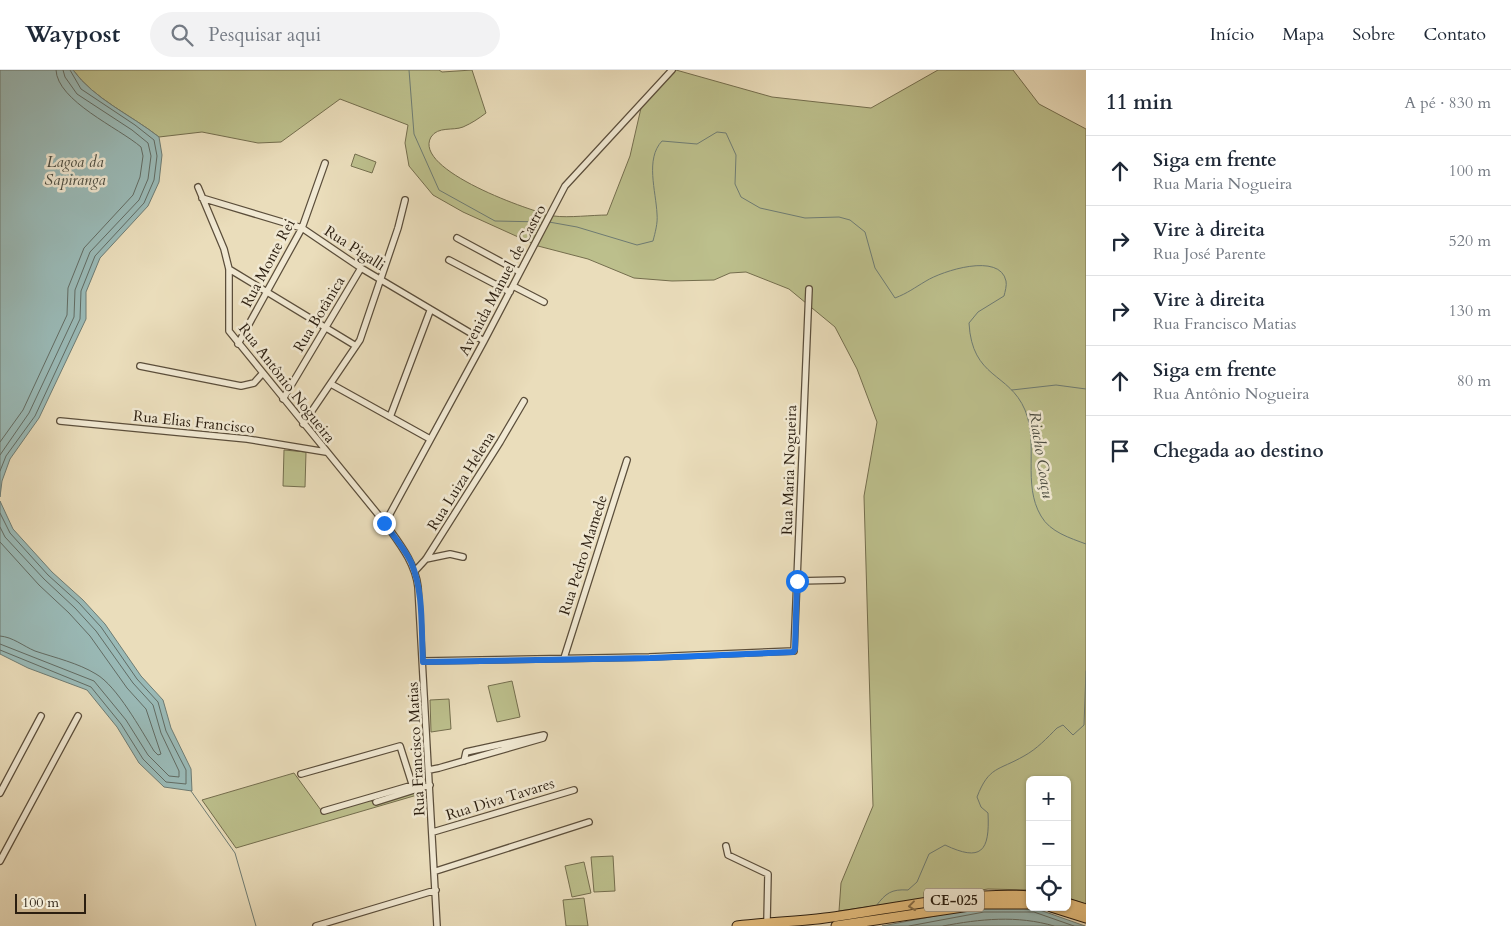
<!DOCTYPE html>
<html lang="pt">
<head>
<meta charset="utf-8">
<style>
	body { margin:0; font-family:Cardo,serif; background:#f2f2f3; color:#1f2937 }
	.controls { position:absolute; right:15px; bottom:15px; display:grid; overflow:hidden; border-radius:8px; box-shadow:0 1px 4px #0004 }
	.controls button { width:45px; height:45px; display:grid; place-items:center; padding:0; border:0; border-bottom:1px solid #e0e1e3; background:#fff; color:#1f2937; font:25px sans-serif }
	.scale { position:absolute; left:15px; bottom:12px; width:71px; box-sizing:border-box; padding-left:5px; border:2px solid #2b1e10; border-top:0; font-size:14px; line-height:18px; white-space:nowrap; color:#2b1e10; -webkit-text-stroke:4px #f1e9d3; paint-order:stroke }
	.stop { position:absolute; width:15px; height:15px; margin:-11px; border:4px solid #1a73e8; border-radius:50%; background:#fff }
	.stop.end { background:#1a73e8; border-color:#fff; box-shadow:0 1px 5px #0008 }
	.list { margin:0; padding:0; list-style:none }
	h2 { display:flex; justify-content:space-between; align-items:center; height:65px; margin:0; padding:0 20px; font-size:21px }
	h2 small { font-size:16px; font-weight:400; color:#747a83 }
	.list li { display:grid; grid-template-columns:32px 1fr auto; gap:15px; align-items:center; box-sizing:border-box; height:70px; padding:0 20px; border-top:1px solid #e0e1e3 }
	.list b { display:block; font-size:19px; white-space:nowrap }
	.list p { margin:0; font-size:16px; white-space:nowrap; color:#747a83 }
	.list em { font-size:16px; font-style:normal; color:#747a83 }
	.icon { flex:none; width:28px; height:28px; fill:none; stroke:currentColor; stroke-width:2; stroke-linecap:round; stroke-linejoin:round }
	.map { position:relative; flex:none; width:1086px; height:856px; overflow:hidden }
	header { display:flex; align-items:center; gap:30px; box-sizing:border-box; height:70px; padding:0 25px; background:#fff; border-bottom:1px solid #e0e1e3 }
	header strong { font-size:24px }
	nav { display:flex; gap:28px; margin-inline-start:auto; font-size:18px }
	.search { width:350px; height:45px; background:#f2f2f3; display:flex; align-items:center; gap:12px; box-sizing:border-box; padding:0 18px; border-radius:28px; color:#747a83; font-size:19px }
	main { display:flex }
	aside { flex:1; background:#fff }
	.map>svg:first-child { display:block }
	.green { fill:#bcbf8c; stroke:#746e4e }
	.water { fill:#9abab7; stroke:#6e7c74 }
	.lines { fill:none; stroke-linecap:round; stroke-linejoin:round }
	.shore { stroke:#626c64; stroke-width:1 }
	.stream { stroke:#6e7c74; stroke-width:1 }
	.minor-casing { stroke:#5b4e3b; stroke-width:8 }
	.highway-casing { stroke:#2b1e10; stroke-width:11 }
	.minor { stroke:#f1e9d3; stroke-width:5.5 }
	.highway { stroke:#e5be7e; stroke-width:9 }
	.oneway { stroke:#886e47 }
	.route { stroke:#1a73e8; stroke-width:6 }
	.labels { text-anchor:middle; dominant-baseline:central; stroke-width:5; stroke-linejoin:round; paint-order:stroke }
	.shield { fill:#f1e9d3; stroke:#665b4a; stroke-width:1 }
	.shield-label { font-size:14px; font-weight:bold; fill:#2b1e10 }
	.street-label { font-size:15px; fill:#2b1e10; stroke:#f1e9d3 }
	.water-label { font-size:16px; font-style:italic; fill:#4c4d42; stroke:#f1e9d3 }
</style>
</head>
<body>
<header>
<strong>Waypost</strong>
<div class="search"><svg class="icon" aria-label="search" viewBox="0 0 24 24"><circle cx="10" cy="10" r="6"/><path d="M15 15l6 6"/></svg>Pesquisar aqui</div>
<nav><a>Início</a><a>Mapa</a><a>Sobre</a><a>Contato</a></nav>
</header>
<main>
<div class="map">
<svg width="1086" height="856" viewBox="0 0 1086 856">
	<rect width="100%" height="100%" fill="#eaddbb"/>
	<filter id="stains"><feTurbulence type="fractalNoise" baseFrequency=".004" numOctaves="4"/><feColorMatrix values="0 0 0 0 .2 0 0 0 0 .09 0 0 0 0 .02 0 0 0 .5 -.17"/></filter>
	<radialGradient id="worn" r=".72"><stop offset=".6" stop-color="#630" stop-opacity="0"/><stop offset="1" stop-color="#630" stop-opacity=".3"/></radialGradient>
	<path class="green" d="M 73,0 L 439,0 L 442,2 L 472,0 L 486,43 C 478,49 472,53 463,57 C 453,61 438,56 431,67 C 412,100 532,142 554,146 C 568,148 593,145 607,145 L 630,86 L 641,38 L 676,0 L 772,27 L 871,38 L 938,0 L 1013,0 L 1039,34 L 1086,59 L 1086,834 L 1067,828 L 1067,710 L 1030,710 L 1030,820 L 988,819 L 839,841 L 841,813 L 873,736 L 864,426 L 877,352 L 857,299 L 835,257 L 789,219 L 746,202 L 730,203 L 714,210 L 672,211 L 634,208 L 588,189 L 538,176 L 463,142 L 433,125 L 409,96 L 405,73 L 408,55 L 340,29 L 281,72 L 258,73 L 202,62 L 159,67 C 131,45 94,29 73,0 Z
		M 355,84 L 376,92 L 372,103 L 351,96 Z
		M 284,380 L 306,382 L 305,417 L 283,416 Z
		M 512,611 L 520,647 L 497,652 L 488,616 Z
		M 449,629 L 451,659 L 431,662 L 430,630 Z
		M 294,703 L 323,743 L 423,714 L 424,723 L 236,778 L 202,730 Z
		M 613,786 L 615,821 L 594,822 L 591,787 Z
		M 584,792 L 591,823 L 572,827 L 565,796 Z
		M 584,828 L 588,856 L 566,856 L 563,830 Z"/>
	<path class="water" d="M 0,0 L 73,0 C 94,29 131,45 159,67 L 162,85 L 159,112 L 148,136 L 100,188 L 86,222 L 86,249 L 39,348 L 10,389 L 2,411 L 0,427 Z
		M 0,431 L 13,459 L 52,502 L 83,530 L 105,554 L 141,606 L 163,630 L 171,658 L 191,699 L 192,721 L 164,717 L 139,693 L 117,657 L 87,620 L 28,598 L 0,584 Z
		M 983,837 L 1037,839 L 1085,856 L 882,856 Z"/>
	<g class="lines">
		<path class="shore" d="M 0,372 L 23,340 L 67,245 L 68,218 L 84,178 L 133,125 L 140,107 L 143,86 L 141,77 C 119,58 57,31 56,0
			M 0,385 L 29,343 L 74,247 L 75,220 L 90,182 L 139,130 L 148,109 L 151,86 L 148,73 L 132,60 L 77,24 L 65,7 L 63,0
			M 0,401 L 6,386 L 35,346 L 80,249 L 81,221 L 95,186 L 144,133 L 154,110 L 157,86 L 154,70 L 135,55 L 81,19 L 70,0
			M 0,443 L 10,463 L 48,505 L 79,533 L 101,557 L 137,609 L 158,632 L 166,661 L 186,700 L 186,714 L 166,712 L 143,689 L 121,654 L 91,617 L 0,580
			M 0,457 L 5,467 L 44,509 L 75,538 L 96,561 L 133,613 L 153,635 L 161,663 L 179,701 L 179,707 L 169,706 L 148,685 L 126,650 L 94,611 L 0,574
			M 0,472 L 39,515 L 69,543 L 90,566 L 127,618 L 146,639 L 161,684 L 158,685 L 154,681 C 141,660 117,616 96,604 C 78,593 56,588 35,581 C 23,576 13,567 0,566
			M 909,856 L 984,842 L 1034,842 L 1074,856
			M 943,856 C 980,849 1017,845 1054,856"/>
		<path class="stream" d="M 409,0 L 414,64 L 439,120 L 495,151 L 543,152
			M 549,152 L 577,157 L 637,175 L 653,171 C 655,163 658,153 657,144 C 656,121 645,89 662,71 L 697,74 L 717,62 L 726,63 L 736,85 L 735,114 L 741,127 L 760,138 L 805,148 L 839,147 L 850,150 L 865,162 L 875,198 L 895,228 C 908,223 914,218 926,211 C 942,201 1000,182 1006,211 C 1007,215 1005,222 1004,226 L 978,242 L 969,253 C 972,309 1009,302 1025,340 C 1039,374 1022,414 1041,446 C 1050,462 1070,468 1086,474
			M 1012,320 L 1056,315 L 1086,319
			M 191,721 L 235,783 L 256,856
			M 876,836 C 886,823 891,819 908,820 L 917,812 L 929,784 L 945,775 C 981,792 990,782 988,743 L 981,737 L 977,727 C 989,696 998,701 1024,686 C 1037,679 1047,668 1057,658 L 1063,655 L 1073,665 L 1084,655 L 1086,601"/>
		<g class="minor-casing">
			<path id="minor" d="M 198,117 L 224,179 L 229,199 L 229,261 L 385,453 C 399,473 415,492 418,517 L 437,856
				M 202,128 L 302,158 L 361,198 L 484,271
				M 457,168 L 520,202
				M 449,190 L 510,222
				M 229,199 L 356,276
				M 513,216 L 544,232
				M 238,274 L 302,158 L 325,93
				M 140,296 L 241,316 L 254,313 L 262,304
				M 331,314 L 430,369
				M 283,329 L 361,198
				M 390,347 L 430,241
				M 60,351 L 247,369 L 326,382
				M 303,354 L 360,270 L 398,158 L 405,130
				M 385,453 L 484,271 L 565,116 L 672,0
				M 426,489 L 450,484 L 463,487
				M 415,501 L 426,489 L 500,372 L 524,331
				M 797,511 L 842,510
				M 564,588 L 627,390
				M 423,591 L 649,587 L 794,581 L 809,219
				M 429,700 L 439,698 L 543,668 L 544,665 L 466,682 L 464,691
				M 301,704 L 400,676 L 414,720
				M 0,723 L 41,646
				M 376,732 L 430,715
				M 324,741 L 413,715
				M 433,762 L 574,720
				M 726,776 L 728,785 L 768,804 L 767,851
				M 0,791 L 78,646
				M 436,801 L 589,752
				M 316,856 L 436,820"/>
		</g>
		<g class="highway-casing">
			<path id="highway" d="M 1067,833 L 1086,839
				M 1051,837 L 1086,848
				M 737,856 C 767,852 796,852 825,848 C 889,840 966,821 1030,826
				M 836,856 L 983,834 L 1030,834"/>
		</g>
		<use href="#minor" class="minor"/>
		<use href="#highway" class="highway"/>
	</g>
	<defs><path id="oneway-chevron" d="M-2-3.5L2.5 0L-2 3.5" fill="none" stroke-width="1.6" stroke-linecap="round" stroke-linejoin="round" transform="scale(1.25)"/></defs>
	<use class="oneway" href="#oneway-chevron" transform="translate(912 836) rotate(173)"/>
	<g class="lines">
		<path class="route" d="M 384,453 C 393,465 404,478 411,492 C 424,522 421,559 423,592 L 650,588 L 793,582 L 795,579 L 797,511"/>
	</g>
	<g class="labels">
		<rect class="shield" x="924" y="818.5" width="60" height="23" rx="4"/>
		<g class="shield-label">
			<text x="954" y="830">CE-025</text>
		</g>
		<g class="street-label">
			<text transform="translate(355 178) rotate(33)">Rua Pigalli</text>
			<text transform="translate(268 193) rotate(-62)">Rua Monte Rei</text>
			<text transform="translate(502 210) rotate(-62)">Avenida Manuel de Castro</text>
			<text transform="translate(319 244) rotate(-59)">Rua Botânica</text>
			<text transform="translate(287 313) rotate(52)">Rua Antônio Nogueira</text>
			<text transform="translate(194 352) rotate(6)">Rua Elias Francisco</text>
			<text transform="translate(789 400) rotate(-88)">Rua Maria Nogueira</text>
			<text transform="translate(461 411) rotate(-58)">Rua Luiza Helena</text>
			<text transform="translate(583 485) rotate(-72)">Rua Pedro Mamede</text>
			<text transform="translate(416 679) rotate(-93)">Rua Francisco Matias</text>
			<text transform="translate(500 729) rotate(-17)">Rua Diva Tavares</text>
		</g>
		<g class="water-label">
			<text x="75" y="92">Lagoa da<tspan x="75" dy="18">Sapiranga</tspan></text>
			<text transform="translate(1041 385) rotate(81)">Riacho Coaçu</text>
		</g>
	</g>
	<rect width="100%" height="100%" filter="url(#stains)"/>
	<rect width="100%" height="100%" fill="url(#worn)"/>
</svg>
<div class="controls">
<button>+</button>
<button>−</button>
<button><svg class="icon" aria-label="locate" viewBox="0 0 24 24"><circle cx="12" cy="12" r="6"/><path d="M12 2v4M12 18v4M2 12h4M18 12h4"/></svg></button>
</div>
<div class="scale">100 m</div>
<div class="stop" style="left:797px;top:511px"></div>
<div class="stop end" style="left:384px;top:453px"></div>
</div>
<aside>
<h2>11 min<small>A pé · 830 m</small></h2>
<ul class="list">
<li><svg class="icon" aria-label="ahead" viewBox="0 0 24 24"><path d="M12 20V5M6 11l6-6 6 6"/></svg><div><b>Siga em frente</b><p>Rua Maria Nogueira</p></div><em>100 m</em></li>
<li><svg class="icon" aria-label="right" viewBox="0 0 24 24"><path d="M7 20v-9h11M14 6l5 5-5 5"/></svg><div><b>Vire à direita</b><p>Rua José Parente</p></div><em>520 m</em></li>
<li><svg class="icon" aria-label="right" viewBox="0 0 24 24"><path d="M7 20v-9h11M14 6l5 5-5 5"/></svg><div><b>Vire à direita</b><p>Rua Francisco Matias</p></div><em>130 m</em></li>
<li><svg class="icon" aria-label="ahead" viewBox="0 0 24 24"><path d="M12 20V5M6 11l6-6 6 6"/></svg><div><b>Siga em frente</b><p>Rua Antônio Nogueira</p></div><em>80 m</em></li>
<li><svg class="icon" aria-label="arrive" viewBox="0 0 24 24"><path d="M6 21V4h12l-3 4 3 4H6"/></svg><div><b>Chegada ao destino</b></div></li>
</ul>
</aside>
</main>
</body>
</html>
